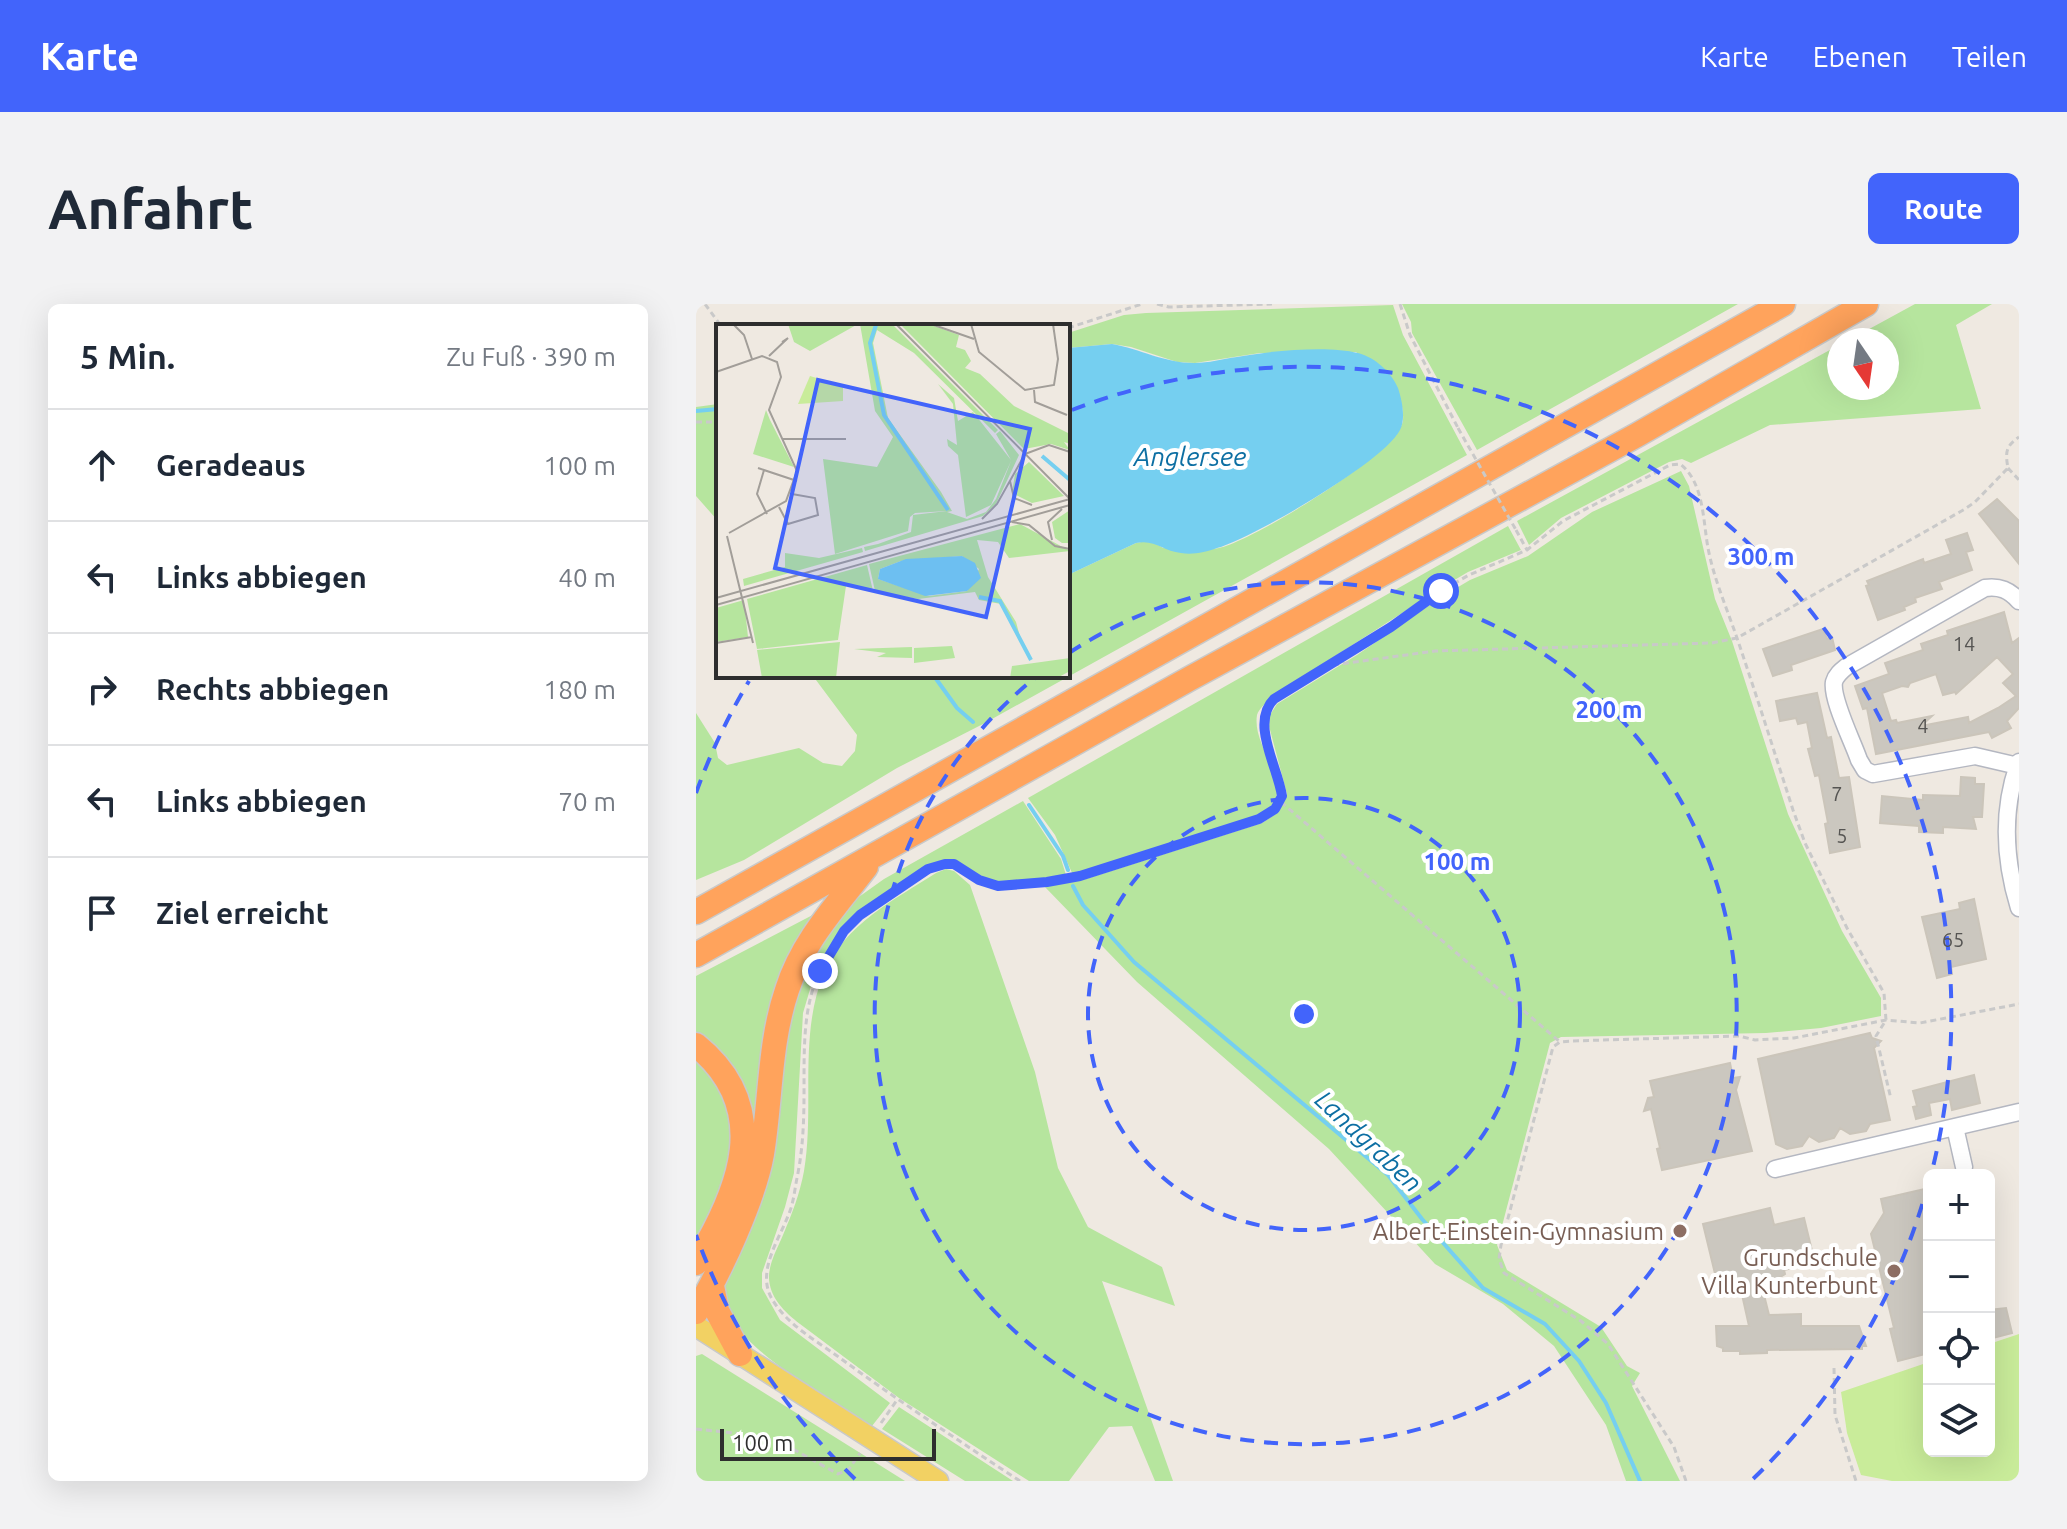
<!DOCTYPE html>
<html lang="de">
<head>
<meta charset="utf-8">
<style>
	body { margin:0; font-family:Ubuntu,sans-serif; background:#f2f2f3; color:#1f2937 }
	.controls { position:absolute; right:24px; bottom:24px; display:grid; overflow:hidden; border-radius:12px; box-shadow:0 8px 32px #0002 }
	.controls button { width:72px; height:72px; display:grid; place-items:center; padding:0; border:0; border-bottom:2px solid #e0e1e3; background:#fff; color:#1f2937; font:40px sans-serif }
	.compass { position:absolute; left:1131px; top:24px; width:72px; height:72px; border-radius:50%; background:#fff; box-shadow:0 8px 32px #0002; rotate:167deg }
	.scale { position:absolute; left:24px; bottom:20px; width:216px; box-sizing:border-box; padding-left:8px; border:4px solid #2e2e2e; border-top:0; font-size:22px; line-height:28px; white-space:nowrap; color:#2e2e2e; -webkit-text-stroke:6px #fff; paint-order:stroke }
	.stop { position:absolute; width:24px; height:24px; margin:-18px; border:6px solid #4264fb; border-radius:50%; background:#fff }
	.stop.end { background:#4264fb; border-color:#fff; box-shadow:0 2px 8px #0008 }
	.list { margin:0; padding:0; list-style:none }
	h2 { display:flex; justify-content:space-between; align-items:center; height:104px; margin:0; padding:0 32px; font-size:34px }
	h2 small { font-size:26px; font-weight:400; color:#747a83 }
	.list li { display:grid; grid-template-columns:52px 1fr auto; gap:24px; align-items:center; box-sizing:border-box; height:112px; padding:0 32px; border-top:2px solid #e0e1e3 }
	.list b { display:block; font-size:30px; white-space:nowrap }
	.list em { font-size:26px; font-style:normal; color:#747a83 }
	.icon { flex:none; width:44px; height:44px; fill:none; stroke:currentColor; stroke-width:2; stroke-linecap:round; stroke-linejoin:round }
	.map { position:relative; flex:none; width:1323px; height:1177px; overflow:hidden; border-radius:12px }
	header { display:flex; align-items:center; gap:48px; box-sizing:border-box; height:112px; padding:0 40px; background:#4264fb; color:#fff }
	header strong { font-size:38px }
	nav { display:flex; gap:44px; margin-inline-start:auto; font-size:28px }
	.intro { display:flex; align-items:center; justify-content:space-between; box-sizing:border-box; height:192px; padding:0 48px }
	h1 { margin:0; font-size:56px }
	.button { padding:20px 36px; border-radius:12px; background:#4264fb; color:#fff; font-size:28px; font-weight:700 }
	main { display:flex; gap:48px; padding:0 48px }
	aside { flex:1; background:#fff; border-radius:12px; box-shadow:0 8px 32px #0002 }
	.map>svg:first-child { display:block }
	.green { fill:#b6e59e }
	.pitch { fill:#c9ec9a }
	.water { fill:#75cff0 }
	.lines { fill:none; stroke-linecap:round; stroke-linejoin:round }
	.stream { stroke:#75cff0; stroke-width:4 }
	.building { fill:#cbc7bf; stroke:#cbc5ba; stroke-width:2; fill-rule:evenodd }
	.minor-casing { stroke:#b4b7c1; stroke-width:19 }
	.major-casing { stroke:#c9c9c9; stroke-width:23 }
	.highway-casing { stroke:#c9c9c9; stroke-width:27 }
	.path { stroke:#c9c9c9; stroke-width:3; stroke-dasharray:6 4; stroke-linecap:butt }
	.minor { stroke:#fff; stroke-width:16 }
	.major { stroke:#f2d163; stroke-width:20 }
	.highway { stroke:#ffa35c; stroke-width:24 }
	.path-bridge { stroke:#c9c9c9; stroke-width:3; stroke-dasharray:6 4; stroke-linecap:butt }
	.route { stroke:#4264fb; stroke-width:10 }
	.ring { fill:none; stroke:#4264fb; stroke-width:4; stroke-dasharray:14 10 }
	.education-dot { fill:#8d6e63; stroke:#fff; stroke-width:3 }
	.labels { text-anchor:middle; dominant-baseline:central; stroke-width:8; stroke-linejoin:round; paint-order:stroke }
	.number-label { font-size:20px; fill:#555452 }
	.education-label { font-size:24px; fill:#785e54; stroke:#fff; text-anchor:end }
	.water-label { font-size:26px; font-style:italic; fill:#0d6fa3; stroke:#fff }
	.inset-river { fill:none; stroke:#75cff0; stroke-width:4 }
	.inset-road { fill:none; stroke:#a29e99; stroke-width:2 }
	.view { fill:#4264fb; fill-opacity:0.15; stroke:#4264fb; stroke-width:4 }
	.inset-edge { fill:none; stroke:#2e2e2e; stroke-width:4 }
	.centre { fill:#4264fb; stroke:#fff; stroke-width:4 }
	.ring-label { font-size:24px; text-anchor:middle; font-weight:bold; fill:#4264fb; stroke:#fff; stroke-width:8; stroke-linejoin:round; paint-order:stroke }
</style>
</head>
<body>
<header>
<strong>Karte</strong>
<nav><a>Karte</a><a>Ebenen</a><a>Teilen</a></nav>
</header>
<div class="intro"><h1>Anfahrt</h1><a class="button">Route</a></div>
<main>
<aside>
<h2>5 Min.<small>Zu Fuß · 390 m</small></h2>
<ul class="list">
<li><svg class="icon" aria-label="ahead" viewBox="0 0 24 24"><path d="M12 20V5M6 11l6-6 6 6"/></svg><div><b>Geradeaus</b></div><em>100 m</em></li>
<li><svg class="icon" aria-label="left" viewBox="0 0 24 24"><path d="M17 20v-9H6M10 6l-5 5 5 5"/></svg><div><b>Links abbiegen</b></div><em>40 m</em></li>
<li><svg class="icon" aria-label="right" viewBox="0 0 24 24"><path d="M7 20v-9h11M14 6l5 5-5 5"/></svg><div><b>Rechts abbiegen</b></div><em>180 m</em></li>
<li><svg class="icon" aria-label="left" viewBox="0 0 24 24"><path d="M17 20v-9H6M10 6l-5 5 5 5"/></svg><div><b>Links abbiegen</b></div><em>70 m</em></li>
<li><svg class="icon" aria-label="arrive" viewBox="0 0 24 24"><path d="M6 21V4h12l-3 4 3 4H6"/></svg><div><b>Ziel erreicht</b></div></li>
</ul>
</aside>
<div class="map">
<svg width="1323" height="1177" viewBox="0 0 1323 1177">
	<rect width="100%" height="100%" fill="#efe9e1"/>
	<path class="green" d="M 706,0 L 1042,0 L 781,146 L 716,29 L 715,18 Z
		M 1219,0 L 1296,0 L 1260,21 L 1285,105 L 1074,121 L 995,159 L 986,155 L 973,158 L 865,214 L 833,241 L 821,217 L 1143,41 L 1143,84 L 1191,84 L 1191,36 L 1153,36 Z
		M 697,1 L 707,31 L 771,151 L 287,420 L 201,464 L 48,556 L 0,576 L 0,409 L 19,439 L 22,454 L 31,461 L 103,444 L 127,459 L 146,462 L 159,447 L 161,431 L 117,372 L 372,372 L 372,271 L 440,239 C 451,236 458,237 467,244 C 485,244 506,247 523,244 C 555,238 705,147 707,116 C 709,82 682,68 660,48 L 564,49 L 499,59 L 481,58 L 435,43 L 416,40 L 372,44 L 372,29 L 428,11 L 450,9 Z
		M 22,100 L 22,217 L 0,192 L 0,103 Z
		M 985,167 L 993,182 L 1019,295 L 1036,337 L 1092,510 L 1146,627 L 1185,694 L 1185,712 L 1125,724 L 1070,729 L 865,733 L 854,739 L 801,941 L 811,966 L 905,1023 L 931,1062 L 944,1069 L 936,1082 L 984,1177 L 930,1177 L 910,1121 L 858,1042 L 807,1000 L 739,960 L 633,845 L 441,678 L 349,583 L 390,575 L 566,519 L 583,508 L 591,490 L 573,422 L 574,411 L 581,400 L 661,351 L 747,292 L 774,276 L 832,252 L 896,208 Z
		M 812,222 L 825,246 L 772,268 L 745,284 L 577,392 C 572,397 563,404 561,411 C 555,448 609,486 562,512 L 377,571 L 359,531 L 332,494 Z
		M 327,497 L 365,555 L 370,571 L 318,579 L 301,578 L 284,572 L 259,557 L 249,556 L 230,562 L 161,609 L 145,625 L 120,665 L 107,709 L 98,869 L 89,903 L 66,969 L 66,984 L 84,1016 L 194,1099 L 176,1122 C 138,1098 67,1058 41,1023 C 31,1010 29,998 27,982 L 97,686 L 140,617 L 160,595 L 188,575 Z
		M 250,565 L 258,567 L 274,581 L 339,768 L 362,864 L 392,923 L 466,963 L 479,1002 L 406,977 L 477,1177 L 459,1177 L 436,1122 L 413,1123 L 373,1177 L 333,1177 L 203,1094 L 104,1020 C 88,1008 72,992 73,971 C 74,957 82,943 87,931 C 96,910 104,889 108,867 C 119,802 102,732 128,669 C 149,620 198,596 240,569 Z
		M 130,604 L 116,620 L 62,825 L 54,837 L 0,732 L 0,672 Z
		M 0,754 C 9,764 22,775 28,787 C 52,840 24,894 0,941 Z
		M 6,1050 L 209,1177 L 0,1177 L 0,1052 Z
		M 203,1103 L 317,1177 L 269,1177 L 186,1125 Z"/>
	<path class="pitch" d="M 1323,1030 L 1323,1177 L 1196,1177 L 1165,1171 L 1151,1129 L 1145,1088 L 1233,1058 L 1233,1147 L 1293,1147 L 1293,1040 Z"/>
	<path class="water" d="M 416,40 C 444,45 469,59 498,59 C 513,59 526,55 541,53 C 572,47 632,41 662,49 C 680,54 695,68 702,84 C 706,96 710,115 704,126 C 689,157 557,234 521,244 C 510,248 497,251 485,249 C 467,247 459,235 440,239 L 372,271 L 372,44 Z"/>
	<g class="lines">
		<path class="stream" d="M 0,107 L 22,105
			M 238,372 L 261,404 L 277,418
			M 333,501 L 367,552 L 372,566
			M 377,582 L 387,601 L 438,658 L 692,871 L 726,915 L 787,984 L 849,1020 L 883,1057 L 910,1099 L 944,1177"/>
	</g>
	<path class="building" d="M 1301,195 L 1323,217 L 1323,260 L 1283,210 Z
		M 1271,229 L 1277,246 L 1270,248 L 1276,266 L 1243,278 L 1246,285 L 1219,294 L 1220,298 L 1208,303 L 1209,306 L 1182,316 L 1170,282 L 1173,281 L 1171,277 L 1227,255 L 1228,259 L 1255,250 L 1250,236 Z
		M 1308,308 L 1316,339 L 1323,334 L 1323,404 L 1311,417 L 1315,424 L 1296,434 L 1293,428 L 1180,450 L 1171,404 L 1167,405 L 1159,382 L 1193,370 L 1189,359 L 1227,346 L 1225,340 L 1252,331 L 1251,327 ZM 1301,353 L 1317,370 L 1307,379 L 1320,392 L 1302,404 L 1273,419 L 1272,413 L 1225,422 L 1236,412 L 1201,419 L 1200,416 L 1195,417 L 1186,389 L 1206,382 L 1212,383 L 1214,379 L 1240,370 L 1247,391 L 1259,388 L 1260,390 Z
		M 1127,325 L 1131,335 L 1136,333 L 1139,346 L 1095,361 L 1096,366 L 1077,372 L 1067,345 Z
		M 1121,389 L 1131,434 L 1135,433 L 1143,474 L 1153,473 L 1164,543 L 1134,549 L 1129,520 L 1132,519 L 1123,471 L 1119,472 L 1112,445 L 1116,444 L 1111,418 L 1102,420 L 1100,414 L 1084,417 L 1080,397 Z
		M 1265,473 L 1279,474 L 1279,480 L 1288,480 L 1286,513 L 1277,513 L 1280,525 L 1247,523 L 1247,529 L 1223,528 L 1223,522 L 1184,519 L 1186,492 L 1227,496 L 1227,491 L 1264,492 Z
		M 1278,595 L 1290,655 L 1255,663 L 1256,670 L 1241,674 L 1226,613 L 1264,605 L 1263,599 Z
		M 1174,729 L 1176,734 L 1185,737 L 1178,744 L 1194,816 L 1174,820 L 1170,827 L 1154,830 L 1144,824 L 1138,834 L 1123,838 L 1113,832 L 1106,842 L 1091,845 L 1080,840 L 1062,755 Z
		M 1034,759 L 1037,774 L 1044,773 L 1040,786 L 1056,847 L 966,866 L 961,845 L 964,844 L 955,805 L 948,807 L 952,794 L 958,793 L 954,777 Z
		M 1278,771 L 1284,799 L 1256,806 L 1254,795 L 1233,799 L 1235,811 L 1220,815 L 1217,803 L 1221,802 L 1217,787 Z
		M 1233,884 L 1233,1049 L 1202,1057 L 1194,1025 L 1198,1024 L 1175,930 L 1188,909 L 1185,895 Z
		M 1074,904 L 1078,921 L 1108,914 L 1119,959 L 1088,966 L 1089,970 L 1081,975 L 1065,979 L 1073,1011 L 1105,1010 L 1105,1022 L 1163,1022 L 1170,1042 L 1166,1042 L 1166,1045 L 1071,1046 L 1071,1049 L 1044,1050 L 1044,1047 L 1027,1047 L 1027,1044 L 1021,1042 L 1020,1022 L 1053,1022 L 1043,977 L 1022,982 L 1007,920 Z
		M 1310,1004 L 1316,1029 L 1293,1035 L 1293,1006 Z"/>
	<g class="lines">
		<g class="minor-casing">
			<path id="minor" d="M 1323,458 C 1305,507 1308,555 1323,604
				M 1322,462 L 1279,452 L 1177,470 L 1169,466 L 1163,456 C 1157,438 1135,395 1138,378 C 1140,371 1145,367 1150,363 L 1289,284 C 1304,282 1313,286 1323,297
				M 1259,823 L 1268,863
				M 1079,865 L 1323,808"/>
		</g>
		<g class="major-casing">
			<path id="major" d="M 0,1022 L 242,1177"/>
		</g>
		<g class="highway-casing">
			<path id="highway" d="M 0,608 L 1087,0
				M 0,651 L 493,375 L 941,131 L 1170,0
				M 0,741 C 78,804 44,887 0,959
				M 16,982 L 21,1007 L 44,1050
				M 0,1008 C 24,968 58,895 66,850 C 75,795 73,739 91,686 C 106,638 140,602 170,563"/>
		</g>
		<path class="path" d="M 9,0 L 25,22
			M 461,0 L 473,3 L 576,0
			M 704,0 L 714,31 L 762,124
			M 372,24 L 446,0
			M 0,118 L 22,118
			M 1312,164 L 1323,176
			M 820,226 L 831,246
			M 637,361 L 739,347 L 1016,339 L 1041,334 L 1269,205 L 1279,198 L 1312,164 C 1309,148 1310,142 1323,133
			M 585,498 L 864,738
			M 1138,1064 L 1139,1111 L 1160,1177
			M 185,1119 L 201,1096
			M 0,1125 L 47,1130 L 86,1139 L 142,1170 L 153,1165 L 164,1149
			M 324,1177 C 263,1137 203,1097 144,1054 C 121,1037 91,1021 76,995 C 59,966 86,932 95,904 C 98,894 99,884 101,874 C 124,763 72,674 189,595 C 203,585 218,571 234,565 C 256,555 264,567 283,576 C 296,582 310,583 325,581 C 406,572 485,539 563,515 L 579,505 L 586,492 C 581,463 555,419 578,395 L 695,323 L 745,287 L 773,271 L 831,246 L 867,217 L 974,161 L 984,160 C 1008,178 1007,217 1012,244 C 1018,276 1032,307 1042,337 C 1061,393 1079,450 1097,506 L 1109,539 L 1151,624 L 1188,689 L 1190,716 L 1180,732 L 1195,795
			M 990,1177 L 978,1143 L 912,1040 L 885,1017 L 808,969 L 803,955 L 805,941 L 857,743 L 864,738 L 875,737 L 1043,732 L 1059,736 L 1098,734 L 1190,716 L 1224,719 L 1323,700"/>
		<use href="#minor" class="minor"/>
		<use href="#major" class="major"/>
		<use href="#highway" class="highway"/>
		<path class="path-bridge" d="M 762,124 L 820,226"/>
	</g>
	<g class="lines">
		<path class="route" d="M 124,667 L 148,627 L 164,611 L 232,565 L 249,560 L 258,560 L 283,576 L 302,582 L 351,578 L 384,572 L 563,515 L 579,505 L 586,492 C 582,463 554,419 578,395 L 695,323 L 745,287"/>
	</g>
	<g class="ring">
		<circle cx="608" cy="710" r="216"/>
		<path d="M373 349A431 431 0 1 1 340 373"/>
		<path d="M1233 877A647 647 0 0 1 1057 1175M159 1175A647 647 0 0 1 0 931M0 489A647 647 0 0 1 53 377M376 106A647 647 0 0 1 1236 867"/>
	</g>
	<g class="education-dot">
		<circle cx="984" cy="927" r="8"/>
		<circle cx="1198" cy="967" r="8"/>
	</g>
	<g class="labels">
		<g class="number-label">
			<text x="1268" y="339">14</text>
			<text x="1227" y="421">4</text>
			<text x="1141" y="489">7</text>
			<text x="1146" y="531">5</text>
			<text x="1257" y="635">65</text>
		</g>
		<g class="education-label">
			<text x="968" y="927">Albert-Einstein-Gymnasium</text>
			<text x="1182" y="953">Grundschule<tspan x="1182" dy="28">Villa Kunterbunt</tspan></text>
		</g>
		<g class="water-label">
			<text x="494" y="152">Anglersee</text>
			<text transform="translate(673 837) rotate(43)">Landgraben</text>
		</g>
	</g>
	<g transform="translate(20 20)">
		<rect width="354" height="354" fill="#efe9e1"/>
		<path d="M 72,0 L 142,0 L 94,27 L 78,18 ZM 144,0 L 176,0 L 282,106 L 279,109 L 198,29 L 161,6 L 157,19 L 172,94 L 225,168 L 236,187 L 231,188 L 251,195 L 270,188 L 280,175 L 295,137 L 275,181 L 250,193 L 242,131 L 232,122 L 231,115 L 241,121 L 237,80 L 222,60 L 238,74 L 242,97 L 257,88 L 295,136 L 280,110 L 284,107 L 303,131 L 280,180 L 267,192 L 149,227 L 148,223 L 162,220 L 195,208 L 197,191 L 231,187 L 199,189 L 194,193 L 192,207 L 119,230 L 107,135 L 161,143 L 177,113 L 159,87 ZM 184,0 L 213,0 L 243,11 L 240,23 L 249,26 L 255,37 L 249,44 L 264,50 L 298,82 L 354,110 L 354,120 L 348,118 L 354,126 L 335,120 L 308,125 ZM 50,86 L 54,96 L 78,143 L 37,130 ZM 313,138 L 348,172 L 316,179 L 296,169 L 299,150 ZM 354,186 L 354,219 L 346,219 L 339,214 L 336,198 ZM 304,200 L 354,227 L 293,234 L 282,218 L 261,216 L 272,253 L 300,298 L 306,320 L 285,280 L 263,276 L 259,268 L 202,275 L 159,267 L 153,240 ZM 246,232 L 263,245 L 251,267 L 213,272 L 162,255 L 164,245 L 185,237 ZM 146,224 L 147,228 L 28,262 L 27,255 L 69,243 L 69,229 L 103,234 ZM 151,241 L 157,267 L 130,262 L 122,316 L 41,325 L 31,275 ZM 28,276 L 32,313 L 0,318 L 0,284 ZM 124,318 L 120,354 L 46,354 L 41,326 ZM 236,322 L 239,334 L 198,339 L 198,324 ZM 196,323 L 196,334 L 161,333 L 170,329 L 138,325 ZM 354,334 L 354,347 L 341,354 L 294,354 L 296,342 Z" fill="#b6e59e" fill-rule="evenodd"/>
		<path d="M 94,52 L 127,62 L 127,77 L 82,80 Z" fill="#c9ec9a"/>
		<path d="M 246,232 L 259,239 L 265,254 L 251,267 L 209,272 L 162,255 L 164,245 L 190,235 Z" fill="#75cff0"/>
		<path class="inset-river" d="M 160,1 L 154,19 L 168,91 L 232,186M 326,132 L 354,156M 263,273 L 284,277 L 315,336"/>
		<path class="inset-road" d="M 17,0 L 28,11 L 36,35M 180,0 L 354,175M 215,0 L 258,15M 255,0 L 263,28 L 309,66 L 338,61 L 342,35 L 337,0M 53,32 L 72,14 L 66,18M 0,48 L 46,32 L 61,38 L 65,53 L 53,86 L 81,147 L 70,177 L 13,209M 318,66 L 319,78 L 351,91M 67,115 L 130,115M 309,130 L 333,121 L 354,128M 42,144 L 81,157M 48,146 L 41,170 L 51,190M 294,157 L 298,174 L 316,181M 63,183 L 72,200 L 102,191 L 99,174 L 76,170M 266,195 L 281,180 L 309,130M 296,198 L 313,201 L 339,222 L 354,225M 11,212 L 37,319M 336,216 L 332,198 L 346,185M 0,274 L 354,175M 0,281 L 354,181M 0,319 L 36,313"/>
		<path class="view" d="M 102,56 L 314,105 L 270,293 L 59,244 Z"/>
		<rect width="354" height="354" class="inset-edge"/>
	</g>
	<circle cx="608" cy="710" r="12" class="centre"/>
	<g class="ring-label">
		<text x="1065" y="261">300 m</text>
		<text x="913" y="414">200 m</text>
		<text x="761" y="566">100 m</text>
	</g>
</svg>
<div class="controls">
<button>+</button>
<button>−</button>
<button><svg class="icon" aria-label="locate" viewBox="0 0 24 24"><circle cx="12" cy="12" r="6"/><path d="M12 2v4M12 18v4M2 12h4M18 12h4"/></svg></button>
<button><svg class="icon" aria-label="layers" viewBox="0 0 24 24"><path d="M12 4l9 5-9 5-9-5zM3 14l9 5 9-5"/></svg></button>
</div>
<svg class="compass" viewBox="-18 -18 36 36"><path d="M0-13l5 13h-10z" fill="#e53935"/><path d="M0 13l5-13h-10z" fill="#747a83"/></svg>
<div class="scale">100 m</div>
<div class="stop" style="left:745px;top:287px"></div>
<div class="stop end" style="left:124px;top:667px"></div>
</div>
</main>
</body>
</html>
